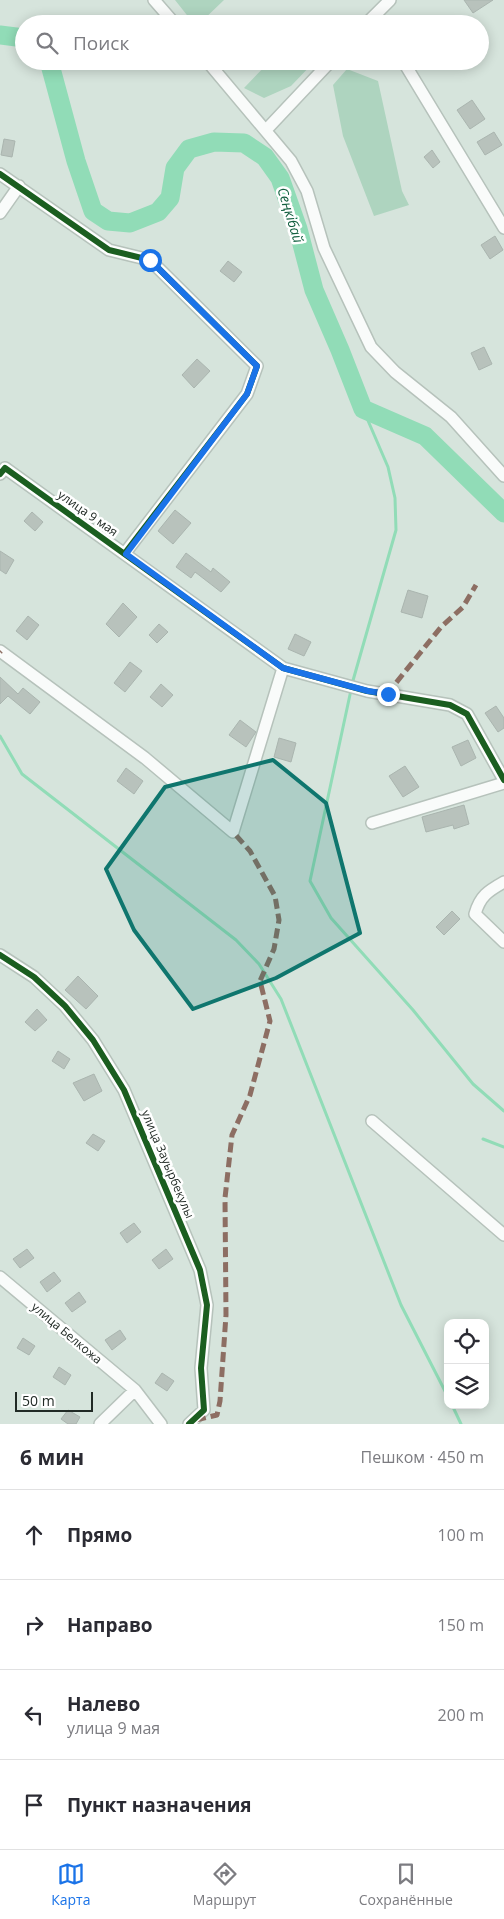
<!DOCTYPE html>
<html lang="ru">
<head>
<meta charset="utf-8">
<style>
	body { margin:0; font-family:"Open Sans",sans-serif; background:#f2f2f3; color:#2b2b33 }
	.controls { position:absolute; right:15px; bottom:15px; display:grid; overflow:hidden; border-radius:10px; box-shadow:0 2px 12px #0003 }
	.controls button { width:45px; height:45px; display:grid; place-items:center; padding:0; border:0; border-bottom:1px solid #e1e1e2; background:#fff; color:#2b2b33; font:25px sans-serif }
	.scale { position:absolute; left:15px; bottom:12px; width:78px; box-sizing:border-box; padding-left:5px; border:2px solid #212a25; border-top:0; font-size:14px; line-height:18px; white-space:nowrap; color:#212a25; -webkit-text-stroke:4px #fff; paint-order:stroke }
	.stop { position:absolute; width:15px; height:15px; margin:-11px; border:4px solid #1a73e8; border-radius:50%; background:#fff }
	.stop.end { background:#1a73e8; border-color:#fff; box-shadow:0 1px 5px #0008 }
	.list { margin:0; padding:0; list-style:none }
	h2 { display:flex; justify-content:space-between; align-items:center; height:65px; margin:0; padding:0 20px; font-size:21px }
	h2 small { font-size:16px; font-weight:400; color:#7c7c81 }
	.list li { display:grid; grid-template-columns:32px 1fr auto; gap:15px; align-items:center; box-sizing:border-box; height:90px; padding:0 20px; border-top:1px solid #e1e1e2 }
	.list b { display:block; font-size:19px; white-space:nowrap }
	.list p { margin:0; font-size:16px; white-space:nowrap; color:#7c7c81 }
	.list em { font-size:16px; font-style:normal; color:#7c7c81 }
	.icon { flex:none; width:28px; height:28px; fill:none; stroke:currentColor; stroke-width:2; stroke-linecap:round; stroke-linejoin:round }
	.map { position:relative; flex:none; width:504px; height:1424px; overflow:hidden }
	.search { position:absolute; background:#fff; box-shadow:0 2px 12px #0003; left:15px; right:15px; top:15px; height:55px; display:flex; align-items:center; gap:12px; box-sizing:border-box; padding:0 18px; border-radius:28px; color:#7c7c81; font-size:19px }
	.sheet { height:425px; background:#fff }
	nav { display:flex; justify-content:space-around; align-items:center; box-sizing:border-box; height:70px; border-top:1px solid #e1e1e2; background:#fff; font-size:14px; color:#7c7c81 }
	nav a { display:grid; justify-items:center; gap:2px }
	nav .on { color:#1a73e8 }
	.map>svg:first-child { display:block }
	.green { fill:#aed4bf }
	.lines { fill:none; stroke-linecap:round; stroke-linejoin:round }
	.stream { stroke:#91dcb7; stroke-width:3 }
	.river { stroke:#91dcb7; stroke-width:19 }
	.building { fill:#b8c2bc; stroke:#aab5af }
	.minor-casing { stroke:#b6c2bb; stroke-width:14 }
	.minor { stroke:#f9fbfa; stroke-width:11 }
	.quiet { stroke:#8d6e63; stroke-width:5; stroke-dasharray:10 5; stroke-linecap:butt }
	.cycleway-casing { stroke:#fff; stroke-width:9 }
	.cycleway { stroke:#1b5e20; stroke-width:6 }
	.route { stroke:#1a73e8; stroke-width:6 }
	.marked { fill:#0f766e; fill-opacity:0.2; stroke:#0f766e; stroke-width:4; stroke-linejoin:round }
	.labels { text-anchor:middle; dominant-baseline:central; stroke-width:5; stroke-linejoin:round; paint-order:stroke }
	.street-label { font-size:12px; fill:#212a25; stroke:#fff }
	.water-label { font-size:14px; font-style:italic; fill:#136040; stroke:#fff }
</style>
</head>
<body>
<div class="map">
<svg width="504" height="1424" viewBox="0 0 504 1424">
	<rect width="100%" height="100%" fill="#d6e4dc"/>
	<path class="green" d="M 175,0 L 224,0 L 199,24 L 194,24 Z
		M 270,61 L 315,61 L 291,86 L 264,98 L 244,88 Z
		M 347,69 L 378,81 L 402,191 L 409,205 L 374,216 L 343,136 L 333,85 Z"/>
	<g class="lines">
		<path class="stream" d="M 352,684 L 396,530 L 395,498 L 388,467 L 363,409
			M 351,690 L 310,881 L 331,918 L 413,1010 L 473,1084 L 504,1111
			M 0,736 L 22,774 L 236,940 L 259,964 L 281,999 L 401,1305 L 448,1397
			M 483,1139 L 504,1147
			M 452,1405 L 461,1424"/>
		<path class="river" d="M 0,35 L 24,38
			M 49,61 L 76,161 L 93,211 L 108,221 L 130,223 L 158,212 L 170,198 L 175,168 L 189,149 L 214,142 L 244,143 L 265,157 L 280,178 L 298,229 L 314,290 L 340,350 L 363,409 L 425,436 L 504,513"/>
	</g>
	<path class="building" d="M 464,0 L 493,0 L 473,13 Z
		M 472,100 L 485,119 L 470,129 L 457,110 Z
		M 494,132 L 502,145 L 485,155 L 477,142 Z
		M 4,139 L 15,141 L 12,157 L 1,155 Z
		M 432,150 L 440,162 L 433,168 L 424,157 Z
		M 495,236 L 503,250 L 490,259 L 481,245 Z
		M 228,261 L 242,272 L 234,282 L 220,271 Z
		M 484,347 L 492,364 L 479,370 L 471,353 Z
		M 197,359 L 210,371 L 194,388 L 182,375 Z
		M 175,510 L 191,523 L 173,544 L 158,531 Z
		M 32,512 L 43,522 L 35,531 L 24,521 Z
		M 0,551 L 14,560 L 6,574 L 0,570 Z
		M 186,553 L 211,572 L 213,568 L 230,582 L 221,592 L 195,572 L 191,578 L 176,567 Z
		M 408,590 L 428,596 L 422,618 L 401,612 Z
		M 123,603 L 137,617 L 119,637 L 106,624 Z
		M 28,616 L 39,625 L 27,640 L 16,631 Z
		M 159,624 L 168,632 L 157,643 L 149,635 Z
		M 295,634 L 311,642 L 304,656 L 288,649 Z
		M 130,662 L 142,671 L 125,692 L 114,683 Z
		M 0,677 L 18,694 L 23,688 L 40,702 L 30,714 L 8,696 L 0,704 Z
		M 161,684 L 173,695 L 162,707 L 150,697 Z
		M 496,706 L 504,718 L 504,728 L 498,732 L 485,713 Z
		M 240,720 L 256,732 L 246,747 L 229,735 Z
		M 279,738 L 296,743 L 291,762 L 274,757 Z
		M 468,740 L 476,758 L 461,766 L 452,747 Z
		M 405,766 L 419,787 L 403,797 L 389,776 Z
		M 126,768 L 143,781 L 134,794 L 117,781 Z
		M 464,805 L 469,824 L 454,829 L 453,825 L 426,832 L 422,817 Z
		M 452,911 L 460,919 L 444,935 L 436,927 Z
		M 78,976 L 98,996 L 86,1009 L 65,990 Z
		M 37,1009 L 47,1020 L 35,1031 L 25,1022 Z
		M 58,1051 L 70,1059 L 64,1069 L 52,1061 Z
		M 94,1074 L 102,1091 L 84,1101 L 73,1083 Z
		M 93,1134 L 105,1141 L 98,1151 L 86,1143 Z
		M 134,1223 L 141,1232 L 127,1243 L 120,1233 Z
		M 27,1249 L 34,1258 L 20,1268 L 13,1259 Z
		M 166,1249 L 173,1259 L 159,1269 L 152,1260 Z
		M 54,1272 L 61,1281 L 47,1292 L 40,1282 Z
		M 79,1292 L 86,1302 L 72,1312 L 65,1303 Z
		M 120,1330 L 126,1339 L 112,1350 L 105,1340 Z
		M 23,1338 L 35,1346 L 29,1355 L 17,1348 Z
		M 59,1367 L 71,1375 L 65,1385 L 53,1377 Z
		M 162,1373 L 174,1381 L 167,1391 L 155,1383 Z
		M 68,1410 L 80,1417 L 76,1424 L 68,1424 L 61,1419 Z"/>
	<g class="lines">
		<g class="minor-casing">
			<path id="minor" d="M 154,0 L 175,24
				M 366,24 L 390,0
				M 207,61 L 291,161 L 307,191 L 324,248 L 371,347 L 395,372 L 451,417 L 504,476
				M 403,61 L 504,228
				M 266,130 L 331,61
				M 0,174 L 109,250 L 150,260 L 257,366 L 247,394 L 125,553
				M 0,213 L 19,186
				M 0,474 L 5,468 L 283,668 L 367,691 L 450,705 L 467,714 L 504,780
				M 0,651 L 145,758 L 233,832 L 283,668
				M 372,823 L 504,783
				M 504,882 C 488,891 480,896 475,914 L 504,942
				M 0,955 L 34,977 L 65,1006 L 93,1040 L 124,1090 L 200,1270 L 207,1305 L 201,1368 L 204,1410 L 189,1424
				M 372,1121 L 504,1235
				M 0,1277 L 135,1390 L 161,1424
				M 100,1424 L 135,1390"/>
		</g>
		<use href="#minor" class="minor"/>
		<path class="quiet" d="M 0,652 L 1,651
			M 387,694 L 441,627 L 463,607 L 476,585
			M 196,1420 L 217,1415 L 220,1401 L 226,1315 L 225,1198 L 232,1135 L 250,1095 L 270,1021 L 260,981 L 274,949 L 279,920 L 275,896 L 250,851 L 233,832"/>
		<g class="cycleway-casing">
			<path id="cycleway" d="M 0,174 L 109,250 L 150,260 L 257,366 L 247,394 L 125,553
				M 0,474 L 5,468 L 283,668 L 367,691 L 450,705 L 467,714 L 504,780
				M 0,955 L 34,977 L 65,1006 L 93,1040 L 124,1090 L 200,1270 L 207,1305 L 201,1368 L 204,1410 L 189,1424"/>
		</g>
		<use href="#cycleway" class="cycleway"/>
	</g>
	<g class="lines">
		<path class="route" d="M 150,260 L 257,366 L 247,394 L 126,554 L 283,668 L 368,691 L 388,694"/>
	</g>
	<path class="marked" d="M 273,760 L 326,803 L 360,933 L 276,978 L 193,1009 L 134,930 L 106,869 L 165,787 Z"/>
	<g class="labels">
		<g class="street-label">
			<text transform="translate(88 513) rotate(35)">улица 9 мая</text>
			<text transform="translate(168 1164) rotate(67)">улица Зауырбекулы</text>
			<text transform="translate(67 1333) rotate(40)">улица Белкожа</text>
		</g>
		<g class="water-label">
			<text transform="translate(291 215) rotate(73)">Сеңкібай</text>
		</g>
	</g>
</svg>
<div class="controls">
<button><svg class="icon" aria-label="locate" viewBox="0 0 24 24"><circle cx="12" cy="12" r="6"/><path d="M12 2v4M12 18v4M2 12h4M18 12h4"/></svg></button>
<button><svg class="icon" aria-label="layers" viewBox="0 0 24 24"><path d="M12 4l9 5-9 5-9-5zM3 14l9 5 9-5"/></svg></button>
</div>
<div class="scale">50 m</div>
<div class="stop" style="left:150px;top:260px"></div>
<div class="stop end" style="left:388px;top:694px"></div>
<div class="search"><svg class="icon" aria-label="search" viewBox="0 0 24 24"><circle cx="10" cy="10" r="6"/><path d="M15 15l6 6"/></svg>Поиск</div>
</div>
<section class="sheet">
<h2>6 мин<small>Пешком · 450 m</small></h2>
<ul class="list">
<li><svg class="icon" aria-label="ahead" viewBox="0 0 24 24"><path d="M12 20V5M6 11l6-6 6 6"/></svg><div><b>Прямо</b></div><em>100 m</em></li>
<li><svg class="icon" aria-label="right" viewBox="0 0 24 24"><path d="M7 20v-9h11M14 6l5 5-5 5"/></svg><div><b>Направо</b></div><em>150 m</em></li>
<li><svg class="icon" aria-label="left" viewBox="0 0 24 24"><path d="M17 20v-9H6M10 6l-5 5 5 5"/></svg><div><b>Налево</b><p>улица 9 мая</p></div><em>200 m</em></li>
<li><svg class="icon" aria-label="arrive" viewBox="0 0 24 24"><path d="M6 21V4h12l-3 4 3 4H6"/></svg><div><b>Пункт назначения</b></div></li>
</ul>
</section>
<nav>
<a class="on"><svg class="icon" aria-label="map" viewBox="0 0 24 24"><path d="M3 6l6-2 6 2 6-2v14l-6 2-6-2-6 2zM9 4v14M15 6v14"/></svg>Карта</a>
<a><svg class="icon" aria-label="directions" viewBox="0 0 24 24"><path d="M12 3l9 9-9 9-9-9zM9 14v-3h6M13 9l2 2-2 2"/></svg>Маршрут</a>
<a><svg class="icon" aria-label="saved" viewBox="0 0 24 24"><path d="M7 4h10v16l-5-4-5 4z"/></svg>Сохранённые</a>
</nav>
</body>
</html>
